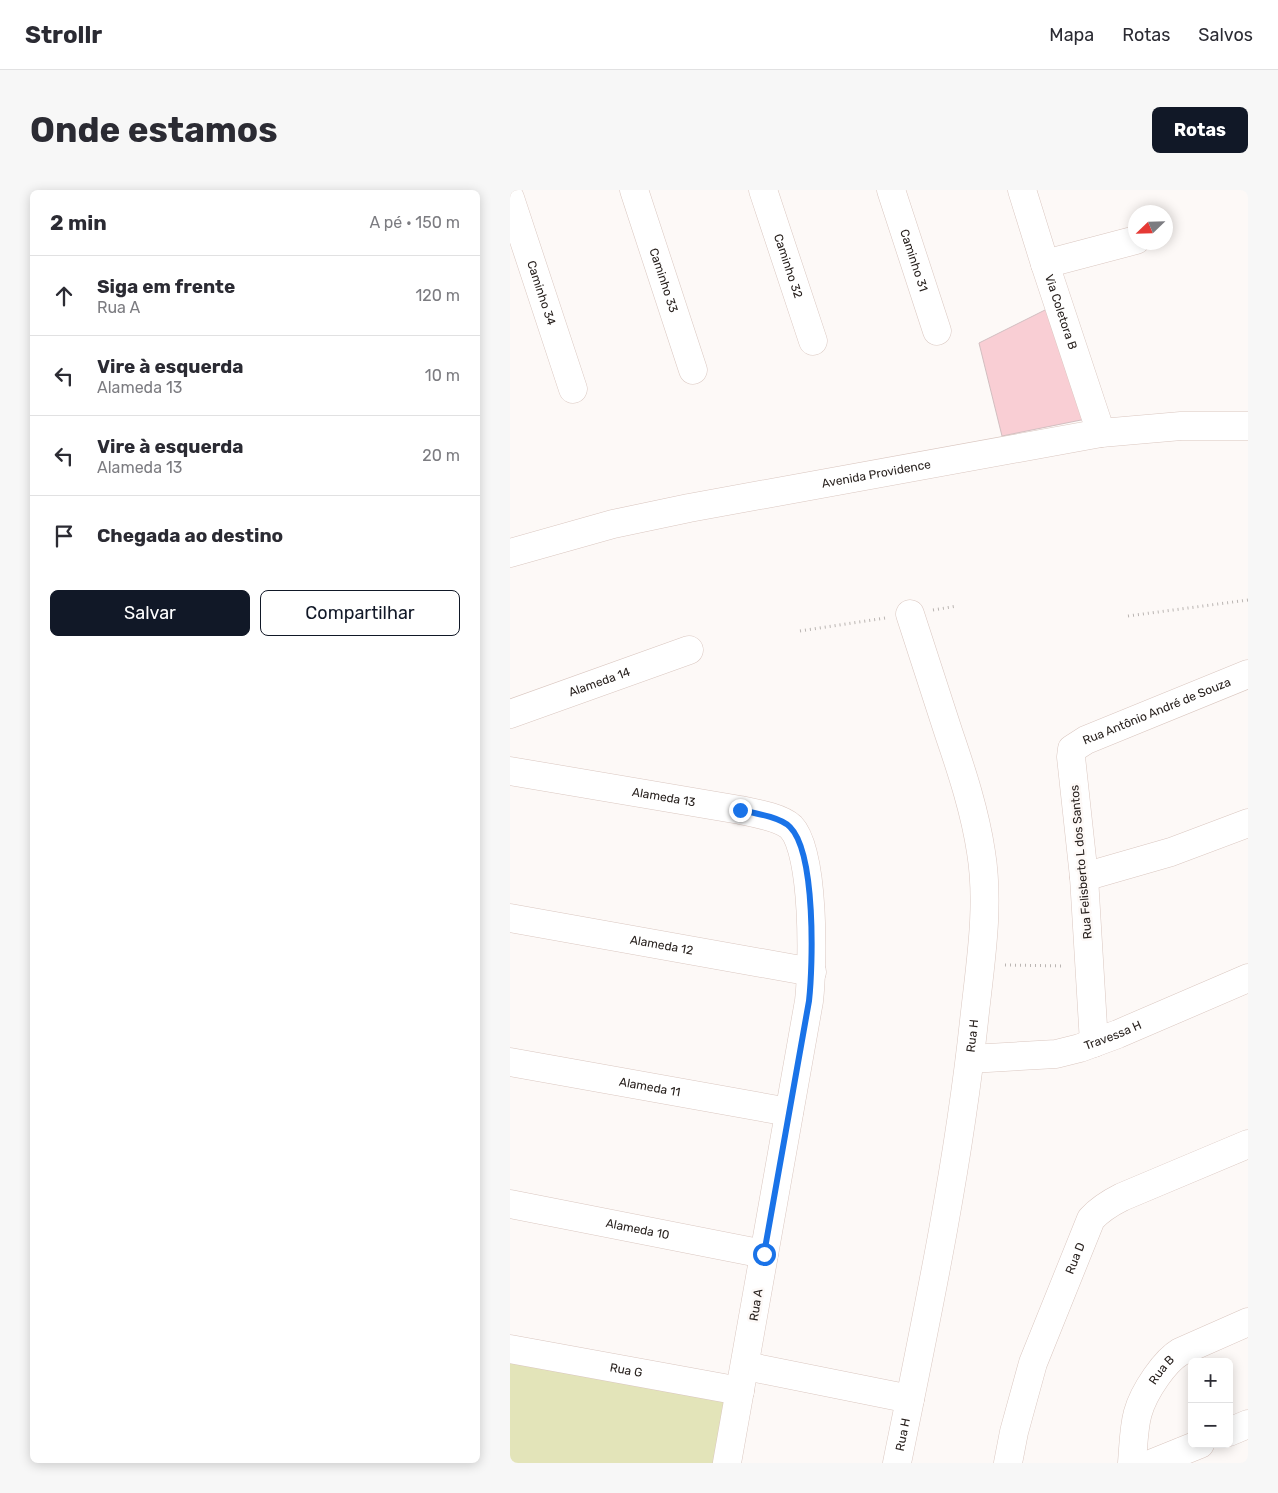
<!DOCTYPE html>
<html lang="pt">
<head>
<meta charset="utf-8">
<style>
	body { margin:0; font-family:Rubik,sans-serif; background:#f7f7f7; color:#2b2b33 }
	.controls { position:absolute; right:15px; bottom:15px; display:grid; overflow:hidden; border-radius:8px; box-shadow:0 2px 12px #0003 }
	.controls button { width:45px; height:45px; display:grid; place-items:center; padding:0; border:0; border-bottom:1px solid #e1e1e2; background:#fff; color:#2b2b33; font:25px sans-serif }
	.compass { position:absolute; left:618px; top:15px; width:45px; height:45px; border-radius:50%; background:#fff; box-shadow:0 2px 12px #0003; rotate:247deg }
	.stop { position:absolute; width:15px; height:15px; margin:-11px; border:4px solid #1a73e8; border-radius:50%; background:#fff }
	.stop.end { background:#1a73e8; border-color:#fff; box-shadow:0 1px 5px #0008 }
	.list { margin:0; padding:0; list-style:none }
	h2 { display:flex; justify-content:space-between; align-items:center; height:65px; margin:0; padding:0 20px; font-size:21px }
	h2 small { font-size:16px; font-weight:400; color:#7c7c81 }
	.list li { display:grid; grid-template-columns:32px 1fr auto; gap:15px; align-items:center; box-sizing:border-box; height:80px; padding:0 20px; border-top:1px solid #e1e1e2 }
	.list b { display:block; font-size:19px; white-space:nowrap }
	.list p { margin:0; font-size:16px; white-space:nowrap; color:#7c7c81 }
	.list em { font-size:16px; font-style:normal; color:#7c7c81 }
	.actions { display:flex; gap:10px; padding:15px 20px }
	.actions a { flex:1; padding:11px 0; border:1px solid #111827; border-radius:8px; text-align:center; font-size:18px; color:#111827 }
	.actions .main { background:#111827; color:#fff }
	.icon { flex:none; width:28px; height:28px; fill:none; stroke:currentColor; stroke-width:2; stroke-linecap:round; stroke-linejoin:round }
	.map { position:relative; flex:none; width:738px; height:1273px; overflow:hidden; border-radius:8px }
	header { display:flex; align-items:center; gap:30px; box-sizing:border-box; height:70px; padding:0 25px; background:#fff; border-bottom:1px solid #e1e1e2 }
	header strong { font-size:24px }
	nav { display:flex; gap:28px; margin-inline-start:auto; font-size:18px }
	.intro { display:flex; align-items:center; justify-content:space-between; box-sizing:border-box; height:120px; padding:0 30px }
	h1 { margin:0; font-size:35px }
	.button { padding:12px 22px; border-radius:8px; background:#111827; color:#fff; font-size:18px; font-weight:700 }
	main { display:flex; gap:30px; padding:0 30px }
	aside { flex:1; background:#fff; border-radius:8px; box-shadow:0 2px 12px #0003 }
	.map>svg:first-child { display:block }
	.green { fill:#e3e4b9 }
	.building { fill:#f9ced4; stroke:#d2bec0 }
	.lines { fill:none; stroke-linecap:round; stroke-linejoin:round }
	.minor-casing { stroke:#dac7c0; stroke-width:29 }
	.path { stroke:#bab5b2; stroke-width:3; stroke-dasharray:1 4; stroke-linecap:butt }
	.minor { stroke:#fff; stroke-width:28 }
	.route { stroke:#1a73e8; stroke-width:6 }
	.labels { text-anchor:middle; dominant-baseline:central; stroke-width:5; stroke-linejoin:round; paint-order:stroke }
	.street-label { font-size:12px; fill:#29221f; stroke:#fdf9f7 }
</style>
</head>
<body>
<header>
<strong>Strollr</strong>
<nav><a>Mapa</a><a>Rotas</a><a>Salvos</a></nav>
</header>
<div class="intro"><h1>Onde estamos</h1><a class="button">Rotas</a></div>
<main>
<aside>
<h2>2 min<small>A pé · 150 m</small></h2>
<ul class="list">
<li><svg class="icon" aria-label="ahead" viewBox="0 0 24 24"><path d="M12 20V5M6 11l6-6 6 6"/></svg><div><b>Siga em frente</b><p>Rua A</p></div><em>120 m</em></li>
<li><svg class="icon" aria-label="left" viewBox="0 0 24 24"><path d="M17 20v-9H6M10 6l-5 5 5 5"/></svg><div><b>Vire à esquerda</b><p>Alameda 13</p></div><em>10 m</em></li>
<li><svg class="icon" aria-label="left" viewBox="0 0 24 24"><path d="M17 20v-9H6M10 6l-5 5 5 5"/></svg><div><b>Vire à esquerda</b><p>Alameda 13</p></div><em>20 m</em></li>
<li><svg class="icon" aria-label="arrive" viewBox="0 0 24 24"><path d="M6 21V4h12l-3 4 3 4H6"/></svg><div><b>Chegada ao destino</b></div></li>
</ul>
<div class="actions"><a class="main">Salvar</a><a>Compartilhar</a></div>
</aside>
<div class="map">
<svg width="738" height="1273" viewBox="0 0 738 1273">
	<rect width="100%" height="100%" fill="#fdf9f7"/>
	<path class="green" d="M 0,1172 L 217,1209 L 203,1273 L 0,1273 Z"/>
	<path class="building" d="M 539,118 L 576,229 L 492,246 L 469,153 Z"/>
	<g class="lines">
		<g class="minor-casing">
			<g id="minor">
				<path id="s1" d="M 124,0 L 183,180"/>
				<path id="s2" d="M 253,0 L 303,151"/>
				<path id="s3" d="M 381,0 L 427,141"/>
				<path id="s4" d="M 512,0 L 535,74 L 591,243"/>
				<path id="s5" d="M 0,8 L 63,199"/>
				<path d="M 535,74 L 626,50"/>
				<path id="s6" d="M 0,363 L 103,334 L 179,318 L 591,243 L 671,236 L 738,236"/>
				<path id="s7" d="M 0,524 L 179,460"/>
				<path id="s8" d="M 0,581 L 230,620 C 244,623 270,627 281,637 C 305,662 303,776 299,811 C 273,965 245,1119 217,1273"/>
				<path d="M 574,687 L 661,662 L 738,633"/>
				<path id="s9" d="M 0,728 L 302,782"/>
				<path id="s10" d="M 584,853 L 574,687 L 561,567 L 562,559 L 576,550 L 738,484"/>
				<path id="s11" d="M 460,869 L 546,864 L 570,858 L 608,844 L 738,788"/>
				<path id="s12" d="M 0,872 L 279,922"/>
				<path id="s13" d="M 0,1014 L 254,1064"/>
				<path id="s14" d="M 0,1159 L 230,1201"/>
				<path d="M 236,1176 L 400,1209"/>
				<path d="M 719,1242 L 738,1234"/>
				<path id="s15" d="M 387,1273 C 417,1126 448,980 464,831 C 470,775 480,717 471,662 C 465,622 452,582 439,544 C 426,504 413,464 400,424"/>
				<path id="s16" d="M 498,1273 L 504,1242 L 523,1173 L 581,1029 C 590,1019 600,1013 612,1007 L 738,954"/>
				<path id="s17" d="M 622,1273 C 625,1235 623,1220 646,1187 C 653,1177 660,1168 670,1162 L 738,1132"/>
				<path d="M 643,1273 L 690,1254"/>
			</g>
		</g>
		<path class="path" d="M 423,420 L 447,416
			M 618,426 L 738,410
			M 290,441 L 375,428
			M 495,775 L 554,776"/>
		<use href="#minor" class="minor"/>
	</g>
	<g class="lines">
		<path class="route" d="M 230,620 C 244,623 270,627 280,637 C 306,663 303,775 299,811 L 254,1064"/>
	</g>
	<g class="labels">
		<g class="street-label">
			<text stroke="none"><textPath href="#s3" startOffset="74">Caminho 31</textPath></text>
			<text stroke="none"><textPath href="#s2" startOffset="80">Caminho 32</textPath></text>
			<text stroke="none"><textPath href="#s1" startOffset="95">Caminho 33</textPath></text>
			<text stroke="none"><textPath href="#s5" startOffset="100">Caminho 34</textPath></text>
			<text stroke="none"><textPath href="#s4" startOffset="128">Via Coletora B</textPath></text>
			<text stroke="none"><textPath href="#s6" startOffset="375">Avenida Providence</textPath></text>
			<text stroke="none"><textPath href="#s7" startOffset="95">Alameda 14</textPath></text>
			<text stroke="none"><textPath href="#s10" startOffset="388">Rua Antônio André de Souza</textPath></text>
			<text stroke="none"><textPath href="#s8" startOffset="156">Alameda 13</textPath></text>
			<text transform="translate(571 672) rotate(-95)">Rua Felisberto L dos Santos</text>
			<text stroke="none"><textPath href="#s9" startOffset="154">Alameda 12</textPath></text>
			<text stroke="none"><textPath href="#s11" startOffset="146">Travessa H</textPath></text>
			<text stroke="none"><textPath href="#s15" startOffset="434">Rua H</textPath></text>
			<text stroke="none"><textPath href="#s12" startOffset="142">Alameda 11</textPath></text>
			<text stroke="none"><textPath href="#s13" startOffset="130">Alameda 10</textPath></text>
			<text stroke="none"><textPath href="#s16" startOffset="216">Rua D</textPath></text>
			<text transform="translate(246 1115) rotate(-81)">Rua A</text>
			<text stroke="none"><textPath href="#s14" startOffset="118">Rua G</textPath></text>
			<text stroke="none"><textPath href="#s17" startOffset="100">Rua B</textPath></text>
			<text stroke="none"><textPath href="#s15" startOffset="29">Rua H</textPath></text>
		</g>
	</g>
</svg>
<div class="controls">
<button>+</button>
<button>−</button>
</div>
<svg class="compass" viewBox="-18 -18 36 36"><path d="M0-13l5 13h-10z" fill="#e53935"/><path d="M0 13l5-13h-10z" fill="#7c7c81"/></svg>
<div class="stop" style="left:254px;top:1064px"></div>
<div class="stop end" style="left:230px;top:620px"></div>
</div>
</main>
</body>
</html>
